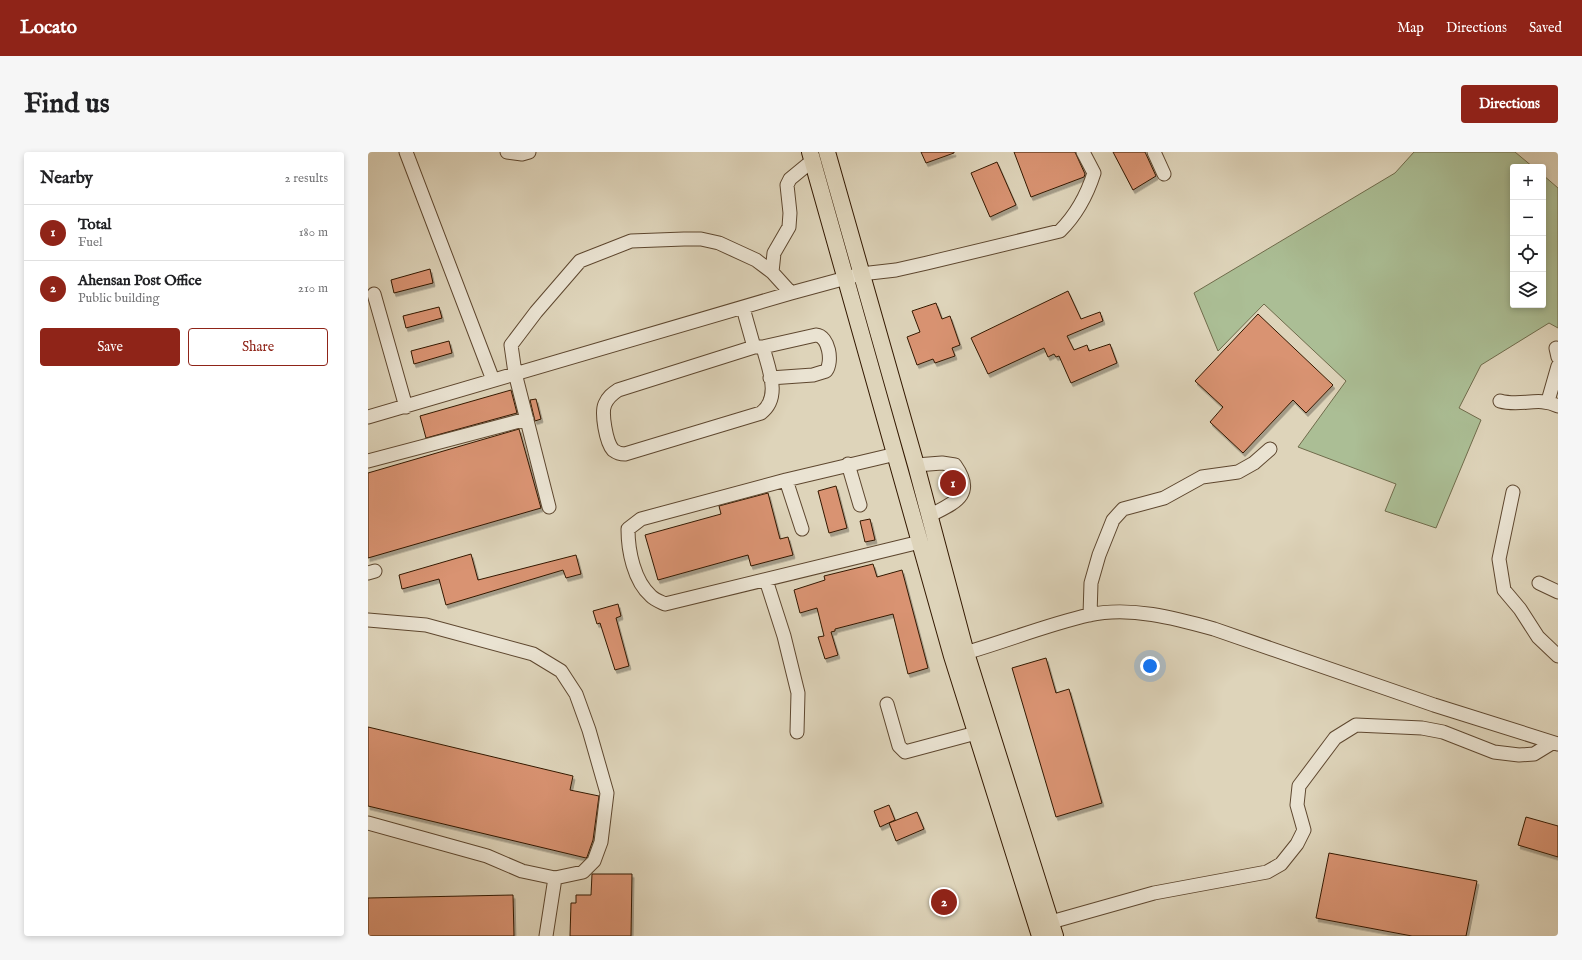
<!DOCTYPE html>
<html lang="en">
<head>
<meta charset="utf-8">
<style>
	body { margin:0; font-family:"IM FELL English",serif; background:#f6f6f6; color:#202124 }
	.controls { position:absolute; right:12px; top:12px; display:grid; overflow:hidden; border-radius:4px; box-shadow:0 2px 6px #0003 }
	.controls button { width:36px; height:36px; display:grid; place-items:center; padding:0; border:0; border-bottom:1px solid #e0e0e0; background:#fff; color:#202124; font:20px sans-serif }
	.you { position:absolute; left:782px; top:514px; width:14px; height:14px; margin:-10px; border:3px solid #fff; border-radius:50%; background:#1a73e8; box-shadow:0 0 0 6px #1a73e833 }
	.badge { display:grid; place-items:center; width:26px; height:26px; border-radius:50%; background:#8f2418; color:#fff; font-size:13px; font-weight:700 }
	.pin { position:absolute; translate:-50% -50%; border:2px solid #fff; box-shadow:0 1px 4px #0006 }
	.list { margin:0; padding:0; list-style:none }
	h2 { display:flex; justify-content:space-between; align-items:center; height:52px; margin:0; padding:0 16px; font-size:17px }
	h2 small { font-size:13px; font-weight:400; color:#757577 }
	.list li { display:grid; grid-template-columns:26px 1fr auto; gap:12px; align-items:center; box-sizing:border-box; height:56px; padding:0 16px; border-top:1px solid #e0e0e0 }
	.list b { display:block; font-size:15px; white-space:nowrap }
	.list p { margin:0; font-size:13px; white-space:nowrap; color:#757577 }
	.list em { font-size:13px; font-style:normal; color:#757577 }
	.actions { display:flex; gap:8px; padding:12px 16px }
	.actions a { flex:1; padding:9px 0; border:1px solid #8f2418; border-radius:4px; text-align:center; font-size:14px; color:#8f2418 }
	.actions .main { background:#8f2418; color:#fff }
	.icon { flex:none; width:22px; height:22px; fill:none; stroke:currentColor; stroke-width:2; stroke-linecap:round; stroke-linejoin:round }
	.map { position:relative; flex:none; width:1190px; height:784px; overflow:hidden; border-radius:4px }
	header { display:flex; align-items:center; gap:24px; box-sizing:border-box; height:56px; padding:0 20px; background:#8f2418; color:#fff }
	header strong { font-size:19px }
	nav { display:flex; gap:22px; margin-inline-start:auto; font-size:14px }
	.intro { display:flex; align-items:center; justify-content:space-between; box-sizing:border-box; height:96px; padding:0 24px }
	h1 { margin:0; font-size:28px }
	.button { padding:10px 18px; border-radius:4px; background:#8f2418; color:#fff; font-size:14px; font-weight:700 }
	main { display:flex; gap:24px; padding:0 24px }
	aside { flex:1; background:#fff; border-radius:4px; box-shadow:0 2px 6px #0003 }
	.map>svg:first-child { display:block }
	.green { fill:#abbe95; stroke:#6f6b4b }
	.building { fill:#d99372; stroke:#331801; filter:url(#shadow) }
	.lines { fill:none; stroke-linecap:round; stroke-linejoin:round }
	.minor-casing { stroke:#5e472f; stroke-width:15 }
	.major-casing { stroke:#331801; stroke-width:18 }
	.minor { stroke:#eae3d2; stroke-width:13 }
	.major { stroke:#ded4ba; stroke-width:16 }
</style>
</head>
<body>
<header>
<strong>Locato</strong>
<nav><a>Map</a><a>Directions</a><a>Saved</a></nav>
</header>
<div class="intro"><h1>Find us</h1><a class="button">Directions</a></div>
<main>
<aside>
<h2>Nearby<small>2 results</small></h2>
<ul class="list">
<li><span class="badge">1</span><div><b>Total</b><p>Fuel</p></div><em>180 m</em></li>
<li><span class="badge">2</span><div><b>Ahensan Post Office</b><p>Public building</p></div><em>210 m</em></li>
</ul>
<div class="actions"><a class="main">Save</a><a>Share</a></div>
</aside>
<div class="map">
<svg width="1190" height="784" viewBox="0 0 1190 784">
	<defs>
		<filter id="shadow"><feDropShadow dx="2" dy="3.5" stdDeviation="0" flood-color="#0004"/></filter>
	</defs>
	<rect width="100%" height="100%" fill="#ded4ba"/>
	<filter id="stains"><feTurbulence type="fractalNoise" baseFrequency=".005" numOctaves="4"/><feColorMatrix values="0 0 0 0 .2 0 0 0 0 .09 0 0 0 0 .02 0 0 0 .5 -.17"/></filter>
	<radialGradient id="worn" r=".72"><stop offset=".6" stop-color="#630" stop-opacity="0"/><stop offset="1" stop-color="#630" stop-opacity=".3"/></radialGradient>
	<path class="green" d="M 1046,0 L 1147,0 L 1165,15 L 1145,15 L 1145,153 L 1175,153 L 1175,23 L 1190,36 L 1190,176 L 1181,171 L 1113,213 L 1091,256 L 1113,268 L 1068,376 L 1017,359 L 1028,332 L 930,295 L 978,229 L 896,152 L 850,199 L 826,141 L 1027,21 Z"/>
	<path class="building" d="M 553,0 L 586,0 L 586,1 L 558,11 Z
		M 646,0 L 707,0 L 717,22 L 716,25 L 663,45 Z
		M 745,0 L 777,0 L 788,24 L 765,38 Z
		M 629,10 L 648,53 L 622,65 L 603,21 Z
		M 62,117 L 65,131 L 26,141 L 23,128 Z
		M 700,139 L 713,167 L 732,160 L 735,169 L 699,184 L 706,198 L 719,193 L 721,199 L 742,192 L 749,211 L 703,231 L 691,204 L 688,205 L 686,202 L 680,205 L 676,196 L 620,222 L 603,186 Z
		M 568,151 L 574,167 L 582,164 L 592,193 L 584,196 L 587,204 L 567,211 L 565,207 L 549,213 L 539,185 L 552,180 L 544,159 Z
		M 71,155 L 74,166 L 38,176 L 35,164 Z
		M 890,162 L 965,233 L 938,261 L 925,248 L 875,301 L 842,270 L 855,255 L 827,229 Z
		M 81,189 L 84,201 L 46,212 L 43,199 Z
		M 143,238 L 149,261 L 58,286 L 52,264 Z
		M 168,247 L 173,267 L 167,269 L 162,248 Z
		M 151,277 L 173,356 L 0,406 L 0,321 Z
		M 468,334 L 479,376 L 461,381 L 450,339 Z
		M 400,341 L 412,387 L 420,385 L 425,403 L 383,414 L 380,403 L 290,428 L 277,383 L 353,362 L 351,354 Z
		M 502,367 L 507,388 L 497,390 L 492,369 Z
		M 103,402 L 110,428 L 208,403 L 213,422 L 198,426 L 195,418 L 78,453 L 71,427 L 34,437 L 31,423 Z
		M 505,412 L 509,425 L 534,418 L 560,516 L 540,522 L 525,462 L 467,477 L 467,479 L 463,480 L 470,503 L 457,507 L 450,485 L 456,484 L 449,456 L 432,461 L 426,438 L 457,428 L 456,424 Z
		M 250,452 L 253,464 L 248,466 L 261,514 L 247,518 L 232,471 L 229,472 L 225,459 Z
		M 678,506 L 688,541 L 701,537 L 734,651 L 688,665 L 644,516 Z
		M 0,575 L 205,624 L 202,638 L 231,644 L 225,688 L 219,705 L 218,706 L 0,654 Z
		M 521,653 L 527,668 L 512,675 L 506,659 Z
		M 549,660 L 556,677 L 528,689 L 521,671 Z
		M 1158,665 L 1190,674 L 1190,705 L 1150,693 Z
		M 961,701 L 1109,729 L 1098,784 L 1044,784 L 948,766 Z
		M 224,722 L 264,722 L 263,784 L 202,784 L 203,751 L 208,751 L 208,743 L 223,743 Z
		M 145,743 L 146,784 L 0,784 L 0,746 Z"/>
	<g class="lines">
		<g class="minor-casing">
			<path id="minor" d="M 38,0 L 125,228
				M 139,0 L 154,2 L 161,0
				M 786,0 L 796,22
				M 404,120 L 406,101 L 421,75 L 422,61 L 419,33 L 422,27 L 439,13 L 446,10
				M 6,142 L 38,255
				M 375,156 L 386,195
				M 395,195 C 400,216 414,245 393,261 L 257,302 C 252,302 249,301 245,298 C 238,290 233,261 237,252 C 240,245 244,242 250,238 L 386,195 L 395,195 L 448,183 C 461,184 465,210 458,219 L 445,223 L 402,226
				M 1188,196 L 1190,205
				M 1132,249 C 1153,255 1170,244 1190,254
				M 1180,249 L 1190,214
				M 0,265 L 423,141 L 493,122 L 528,118 L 559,111 L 692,79 C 708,63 719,43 726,21 L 715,0
				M 528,302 L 418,328 L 273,367 L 260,377 C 260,399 266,429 283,444 C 287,448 293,450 297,452 L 552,390
				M 0,309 L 159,267
				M 480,312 L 492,353
				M 548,313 L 574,311 L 587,313 C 609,344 585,351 561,364
				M 418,328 L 434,377
				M 1145,340 L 1131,407 L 1136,438 L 1152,457 L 1170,485 L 1190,504
				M 181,355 L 147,221 L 143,193 L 168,160 L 212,109 L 263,89 L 316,87 L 333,87 L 351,91 L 388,108 L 404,120 L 423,141
				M 0,421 L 7,419
				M 398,428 L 416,484 L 430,541 L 429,580
				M 1171,431 L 1190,440
				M 722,463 L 723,431 L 731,403 L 745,368 L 755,357 L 796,346 L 834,325 L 870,320 L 886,311 L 902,297
				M 0,468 L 58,473 L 165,502 L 193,519 L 208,542 L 221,578 L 239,641 L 233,690 L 226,709 L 215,720 L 187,726
				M 590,503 C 634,491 677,473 721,463 C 762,454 807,466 846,477 L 1066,553 L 1190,592
				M 519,552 L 531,594 L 537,600 L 608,581
				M 0,671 L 119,704 L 154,719 L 187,726 L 178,784
				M 683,770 L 786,741 L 899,720 L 913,712 L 929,692 L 936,678 L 929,653 L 931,634 L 967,586 L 988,573 L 1054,576 L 1075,580 L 1126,600 L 1151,603 L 1166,602 L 1184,591"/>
		</g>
		<g class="major-casing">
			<path id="major" d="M 442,0 L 584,504 L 672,784
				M 459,0 L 548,313 L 598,501 L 687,784"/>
		</g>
		<use href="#minor" class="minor"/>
		<use href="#major" class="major"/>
	</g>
	<rect width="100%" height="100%" filter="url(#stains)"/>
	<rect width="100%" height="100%" fill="url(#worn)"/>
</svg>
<div class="controls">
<button>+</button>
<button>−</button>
<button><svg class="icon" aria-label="locate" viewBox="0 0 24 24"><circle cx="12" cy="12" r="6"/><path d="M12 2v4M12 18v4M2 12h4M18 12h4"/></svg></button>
<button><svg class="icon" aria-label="layers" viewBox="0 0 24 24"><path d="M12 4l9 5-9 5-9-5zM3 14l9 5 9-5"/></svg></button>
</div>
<div class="you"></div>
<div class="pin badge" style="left:585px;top:331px">1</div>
<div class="pin badge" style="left:576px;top:750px">2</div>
</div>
</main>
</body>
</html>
